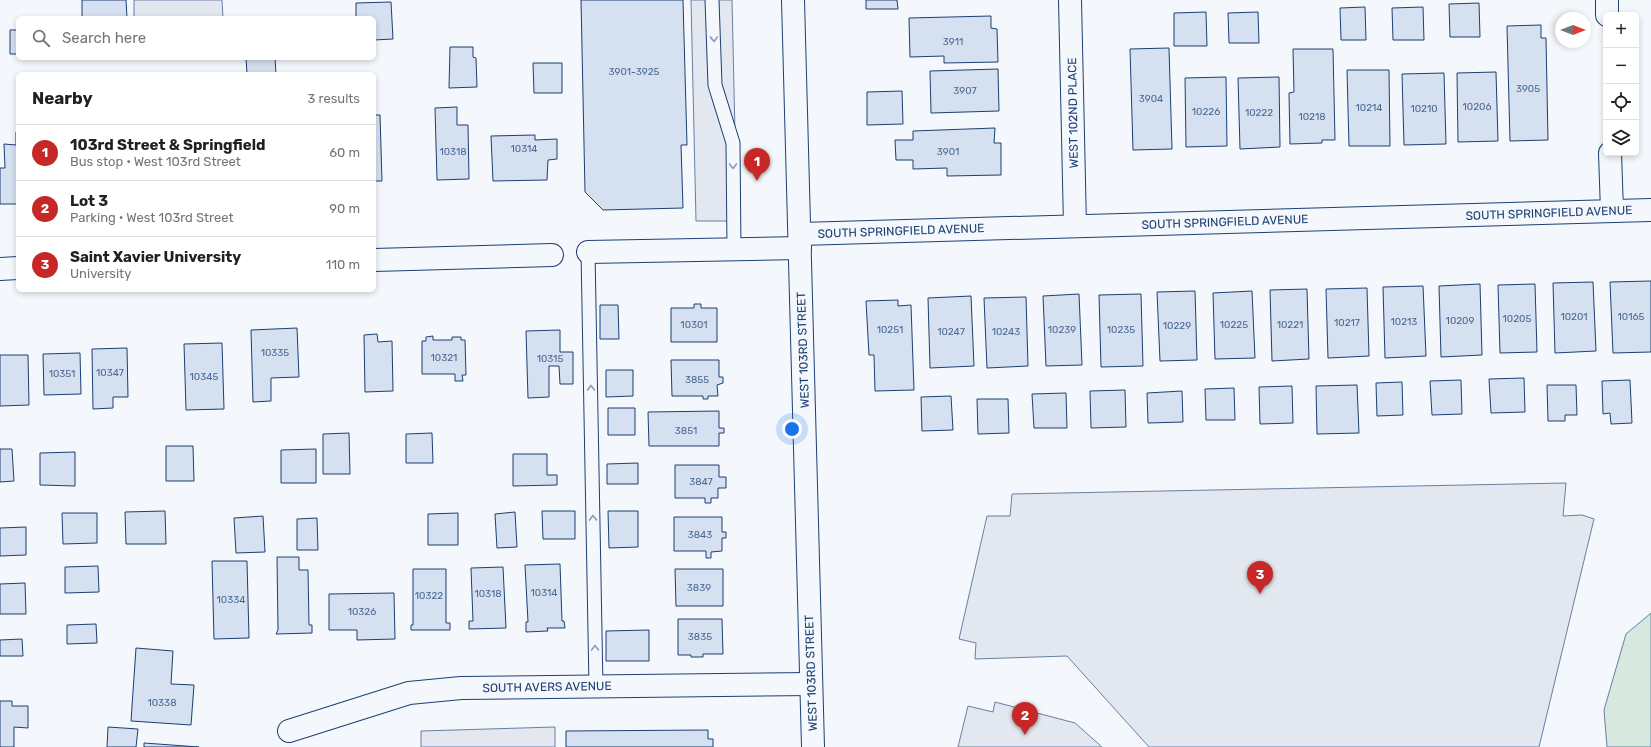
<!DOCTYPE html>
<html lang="en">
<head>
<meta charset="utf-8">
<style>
	body { margin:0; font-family:Rubik,sans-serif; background:#f2f2f2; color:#202124 }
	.controls { position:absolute; right:12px; top:12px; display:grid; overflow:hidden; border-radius:6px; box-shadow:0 2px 6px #0003 }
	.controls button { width:36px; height:36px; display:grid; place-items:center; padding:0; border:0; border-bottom:1px solid #e0e0e0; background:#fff; color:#202124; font:20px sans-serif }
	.compass { position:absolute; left:1555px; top:12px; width:36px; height:36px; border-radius:50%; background:#fff; box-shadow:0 2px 6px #0003; rotate:90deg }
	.you { position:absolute; left:792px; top:429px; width:14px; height:14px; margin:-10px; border:3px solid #fff; border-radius:50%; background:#1a73e8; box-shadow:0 0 0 6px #1a73e833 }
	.badge { display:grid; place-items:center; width:26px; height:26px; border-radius:50%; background:#c62828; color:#fff; font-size:13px; font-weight:700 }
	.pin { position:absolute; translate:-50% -33px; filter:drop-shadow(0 1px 2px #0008) }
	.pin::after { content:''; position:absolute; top:21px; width:14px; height:12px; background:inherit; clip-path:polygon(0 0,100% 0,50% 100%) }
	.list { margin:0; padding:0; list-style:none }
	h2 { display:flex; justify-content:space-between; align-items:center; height:52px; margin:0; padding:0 16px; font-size:17px }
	h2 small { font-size:13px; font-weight:400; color:#757577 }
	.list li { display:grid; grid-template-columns:26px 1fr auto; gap:12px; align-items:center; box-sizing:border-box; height:56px; padding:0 16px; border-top:1px solid #e0e0e0 }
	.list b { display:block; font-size:15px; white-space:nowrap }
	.list p { margin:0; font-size:13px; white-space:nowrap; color:#757577 }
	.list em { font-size:13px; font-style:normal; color:#757577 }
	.icon { flex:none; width:22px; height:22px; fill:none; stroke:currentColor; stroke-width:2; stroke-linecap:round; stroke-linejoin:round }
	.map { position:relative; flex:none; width:1651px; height:747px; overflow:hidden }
	.search { position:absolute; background:#fff; box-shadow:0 2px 6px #0003; left:16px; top:16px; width:360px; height:44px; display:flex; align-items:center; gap:10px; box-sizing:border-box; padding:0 14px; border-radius:6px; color:#757577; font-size:15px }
	.panel { position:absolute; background:#fff; box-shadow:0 2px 6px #0003; left:16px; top:72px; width:360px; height:220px; border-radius:6px }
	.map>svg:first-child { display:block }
	.green { fill:#d7e8df; stroke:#687fa3 }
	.parking { fill:#e3e8f0; stroke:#687fa3 }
	.building { fill:#d5e0f0; stroke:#1d3f73 }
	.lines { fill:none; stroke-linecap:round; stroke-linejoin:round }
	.lane-casing { stroke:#1d3f73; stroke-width:15 }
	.street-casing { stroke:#1d3f73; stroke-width:24 }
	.secondary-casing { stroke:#1d3f73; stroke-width:24 }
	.lane { stroke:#f4f7fb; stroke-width:13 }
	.street { stroke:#f4f7fb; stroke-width:22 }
	.secondary { stroke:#f4f7fb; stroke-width:22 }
	.oneway { stroke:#889bb7 }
	.labels { text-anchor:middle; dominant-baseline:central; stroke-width:3; stroke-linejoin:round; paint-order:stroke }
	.number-label { font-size:10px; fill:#4b6792 }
	.street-label { font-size:12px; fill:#1d3f73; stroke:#f4f7fb }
</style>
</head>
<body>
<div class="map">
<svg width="1651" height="747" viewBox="0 0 1651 747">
	<rect width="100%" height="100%" fill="#f4f7fb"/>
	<path class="green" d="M 1651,613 L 1651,747 L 1607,747 L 1604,710 L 1626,634 Z"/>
	<path class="parking" d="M 134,0 L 222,0 L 223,18 L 134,18 Z
		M 691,0 L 732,0 L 737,221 L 696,221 Z
		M 1566,483 L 1563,516 L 1582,515 L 1594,519 L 1539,747 L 1149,747 L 1067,656 L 975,659 L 976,643 L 959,639 L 987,516 L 1010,516 L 1012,494 Z
		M 995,702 L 1075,723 L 1102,747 L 958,747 L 968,706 L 993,712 Z
		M 555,727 L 555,747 L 421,747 L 421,731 Z"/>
	<path class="building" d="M 82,0 L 126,0 L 127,18 L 82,18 Z
		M 581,0 L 683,0 L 687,145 L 681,145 L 683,208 L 603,210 L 585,192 Z
		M 866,0 L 897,0 L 898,9 L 866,9 Z
		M 391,2 L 393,39 L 374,40 L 374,18 L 356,18 L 356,3 Z
		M 1479,3 L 1480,37 L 1450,37 L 1449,4 Z
		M 1365,7 L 1366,40 L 1341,40 L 1340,8 Z
		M 1423,7 L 1424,40 L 1393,40 L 1392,8 Z
		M 1206,12 L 1207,46 L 1174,46 L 1174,13 Z
		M 1258,12 L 1259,43 L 1229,43 L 1228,13 Z
		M 991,16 L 991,28 L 997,29 L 998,62 L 944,63 L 944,56 L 910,57 L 909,18 Z
		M 1541,25 L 1541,38 L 1546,38 L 1548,140 L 1510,141 L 1507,26 Z
		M 10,30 L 18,30 L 18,54 L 10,54 Z
		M 450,47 L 473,47 L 473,57 L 476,58 L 477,87 L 449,88 Z
		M 1169,48 L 1172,149 L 1133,150 L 1130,49 Z
		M 1293,49 L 1333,49 L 1335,140 L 1322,140 L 1322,143 L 1290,144 L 1289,93 L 1294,92 Z
		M 246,58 L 275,58 L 276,74 L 247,74 Z
		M 533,63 L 562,63 L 562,93 L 534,93 Z
		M 998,69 L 999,111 L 931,113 L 930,71 Z
		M 1347,70 L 1389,70 L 1390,146 L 1349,146 Z
		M 1496,72 L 1498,141 L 1458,142 L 1457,73 Z
		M 1444,73 L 1446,144 L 1404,145 L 1402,74 Z
		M 1226,77 L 1227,146 L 1186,147 L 1185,78 Z
		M 1279,77 L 1280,147 L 1240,149 L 1238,78 Z
		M 902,91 L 903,124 L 867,125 L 867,92 Z
		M 457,107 L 457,125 L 468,125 L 469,179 L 437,180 L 435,108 Z
		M 374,115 L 380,115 L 382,181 L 374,181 Z
		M 995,128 L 994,143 L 1001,143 L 1001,175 L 947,176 L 947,168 L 913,169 L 913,160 L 896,160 L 895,140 L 913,140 L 913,131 Z
		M 16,132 L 18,132 L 18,204 L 0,204 L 0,168 L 5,168 L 4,144 L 16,145 Z
		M 535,135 L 535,140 L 557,139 L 557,159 L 548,160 L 547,180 L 493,181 L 491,136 Z
		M 1651,281 L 1651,352 L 1613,353 L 1610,282 Z
		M 1593,282 L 1596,351 L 1555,353 L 1553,283 Z
		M 1480,284 L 1482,355 L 1441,357 L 1439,286 Z
		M 1535,284 L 1537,352 L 1500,353 L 1498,285 Z
		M 1423,286 L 1426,356 L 1385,358 L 1383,287 Z
		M 1367,288 L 1369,356 L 1328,358 L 1326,289 Z
		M 1307,289 L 1309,359 L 1272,361 L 1270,290 Z
		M 1195,291 L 1197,360 L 1160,361 L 1157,292 Z
		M 1252,291 L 1255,358 L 1215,359 L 1213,293 Z
		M 1079,294 L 1082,365 L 1046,366 L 1043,296 Z
		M 1141,294 L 1143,366 L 1101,367 L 1099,295 Z
		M 971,296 L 974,366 L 930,368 L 928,298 Z
		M 1026,297 L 1028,366 L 987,368 L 984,298 Z
		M 898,300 L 898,306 L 911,305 L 914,390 L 875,391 L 874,355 L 869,355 L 866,301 Z
		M 694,304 L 701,304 L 701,308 L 717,308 L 717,342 L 671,342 L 671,308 L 694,308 Z
		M 600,305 L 618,305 L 619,339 L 600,339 Z
		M 297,328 L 299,377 L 271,378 L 271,401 L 253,402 L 251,330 Z
		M 560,330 L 560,352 L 573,352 L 573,384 L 560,384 L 559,366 L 549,366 L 549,397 L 528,398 L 526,331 Z
		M 377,334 L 378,342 L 392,341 L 393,391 L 365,392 L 364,335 Z
		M 433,336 L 433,340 L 452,340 L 452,337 L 461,337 L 461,340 L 465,340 L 466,375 L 462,375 L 463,381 L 455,381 L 455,374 L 422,374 L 422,341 L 426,341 L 426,337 Z
		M 222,343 L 224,409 L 186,410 L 184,344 Z
		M 127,348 L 128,397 L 113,397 L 113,408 L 93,409 L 92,349 Z
		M 80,353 L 81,394 L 44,395 L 43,354 Z
		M 0,355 L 28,355 L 29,405 L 0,406 Z
		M 671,360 L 719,360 L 719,377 L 723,377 L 723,383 L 717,385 L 718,396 L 708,396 L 708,399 L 703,399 L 703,396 L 672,396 Z
		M 606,370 L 633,370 L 633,396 L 606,397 Z
		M 1524,378 L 1525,412 L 1491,413 L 1489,379 Z
		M 1461,380 L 1462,414 L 1432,415 L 1430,381 Z
		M 1630,380 L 1632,423 L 1611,424 L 1610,413 L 1603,414 L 1602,381 Z
		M 1402,382 L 1403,415 L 1377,416 L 1376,383 Z
		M 1357,385 L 1359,433 L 1317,434 L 1316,386 Z
		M 1547,385 L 1576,385 L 1577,415 L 1565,415 L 1565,421 L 1548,421 Z
		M 1292,386 L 1293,423 L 1260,424 L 1259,387 Z
		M 1234,388 L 1235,420 L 1206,420 L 1205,389 Z
		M 1125,390 L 1126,427 L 1091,428 L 1090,391 Z
		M 1182,391 L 1183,422 L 1148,423 L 1147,393 Z
		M 1066,393 L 1067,428 L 1034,428 L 1032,394 Z
		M 951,396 L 953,430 L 922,431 L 921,397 Z
		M 977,399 L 1008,399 L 1009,433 L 978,434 Z
		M 608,408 L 635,408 L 635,435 L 608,435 Z
		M 719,411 L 719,428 L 724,428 L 724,433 L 719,433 L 719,446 L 649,446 L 648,412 Z
		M 349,433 L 350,474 L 323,474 L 323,434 Z
		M 432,433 L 433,463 L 406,463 L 406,434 Z
		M 166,446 L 193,446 L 194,481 L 166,481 Z
		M 0,449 L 12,449 L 14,481 L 0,482 Z
		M 316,449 L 316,483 L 281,483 L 281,450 Z
		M 75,452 L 75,486 L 40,485 L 40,453 Z
		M 513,454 L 547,454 L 547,475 L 557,475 L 557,485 L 513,486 Z
		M 638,463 L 638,484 L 607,484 L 607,464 Z
		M 675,465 L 719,465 L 719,477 L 726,477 L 726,488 L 718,488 L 718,498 L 711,498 L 711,503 L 705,503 L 705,498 L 675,498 Z
		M 165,511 L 166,544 L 126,544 L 125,512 Z
		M 542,511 L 575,511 L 575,539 L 543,539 Z
		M 608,511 L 638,511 L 638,547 L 609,548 Z
		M 515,512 L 517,547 L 497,548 L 495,514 Z
		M 62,513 L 97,513 L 97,543 L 63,544 Z
		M 458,513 L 458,545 L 428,545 L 428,514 Z
		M 263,516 L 265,552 L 236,553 L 234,518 Z
		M 674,517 L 722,517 L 722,532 L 726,532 L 726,538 L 722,538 L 722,551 L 711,552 L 711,558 L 706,558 L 706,551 L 674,551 Z
		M 317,518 L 318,550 L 297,550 L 297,519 Z
		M 26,527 L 26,555 L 0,556 L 0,528 Z
		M 277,557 L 299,557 L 299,570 L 308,570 L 309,625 L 312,625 L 312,633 L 276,634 L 278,630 Z
		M 212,561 L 247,561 L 249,638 L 214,639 Z
		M 560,564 L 562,621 L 564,621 L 565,628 L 547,628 L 548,631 L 526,632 L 526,622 L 528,622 L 525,565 Z
		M 98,566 L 99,592 L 65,593 L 65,567 Z
		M 503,567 L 506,628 L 469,629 L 469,621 L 473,621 L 471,568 Z
		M 413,569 L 446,569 L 446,623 L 450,623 L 450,630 L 411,630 L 411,625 L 413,625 Z
		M 675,569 L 723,569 L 723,606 L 676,606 Z
		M 25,583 L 26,614 L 0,614 L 0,584 Z
		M 394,593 L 395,639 L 357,640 L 357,630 L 329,630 L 329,594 Z
		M 678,619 L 722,619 L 723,654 L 703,654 L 703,657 L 691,657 L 691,655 L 678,655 Z
		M 96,624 L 97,643 L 67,644 L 67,625 Z
		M 649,630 L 649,661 L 606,661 L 606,631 Z
		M 22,639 L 23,656 L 0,656 L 0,640 Z
		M 136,648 L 173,651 L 171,684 L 194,685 L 191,725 L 131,721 Z
		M 0,701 L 12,701 L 12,706 L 28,706 L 28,728 L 14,727 L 14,747 L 0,747 Z
		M 108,727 L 138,729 L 136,747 L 107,747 Z
		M 708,730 L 708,739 L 713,739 L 713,747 L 566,747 L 566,731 Z
		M 144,743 L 199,747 L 144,747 Z"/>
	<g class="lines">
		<g class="lane-casing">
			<path id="lane" d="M 712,0 L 715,85 L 733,143 L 734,250
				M 588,252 L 596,687"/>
		</g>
		<g class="street-casing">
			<path id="street" d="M 1070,0 L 1075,226
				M 1607,0 L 1607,15
				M 1610,153 L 1612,211
				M 800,234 L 1651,210
				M 588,252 L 800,248
				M 374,260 L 552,255
				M 0,269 L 18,268
				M 289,731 L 409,693 L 461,688 L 811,684"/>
		</g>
		<g class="secondary-casing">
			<path id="secondary" d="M 793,0 L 813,747"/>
		</g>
		<use href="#lane" class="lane"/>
		<use href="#street" class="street"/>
		<use href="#secondary" class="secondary"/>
	</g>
	<defs><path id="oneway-chevron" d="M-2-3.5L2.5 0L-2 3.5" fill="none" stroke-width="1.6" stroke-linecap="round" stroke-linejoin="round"/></defs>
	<g class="oneway">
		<use href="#oneway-chevron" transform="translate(714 39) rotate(88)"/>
		<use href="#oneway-chevron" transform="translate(733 166) rotate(89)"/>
		<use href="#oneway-chevron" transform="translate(591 388) rotate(-91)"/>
		<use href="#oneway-chevron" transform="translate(593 518) rotate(-91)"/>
		<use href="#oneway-chevron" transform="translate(595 648) rotate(-91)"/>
	</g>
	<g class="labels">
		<g class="number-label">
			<text x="953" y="42">3911</text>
			<text x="634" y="72">3901-3925</text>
			<text x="1528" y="89">3905</text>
			<text x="965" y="91">3907</text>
			<text x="1151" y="99">3904</text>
			<text x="1477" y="107">10206</text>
			<text x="1369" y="108">10214</text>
			<text x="1424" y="109">10210</text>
			<text x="1206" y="112">10226</text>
			<text x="1259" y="113">10222</text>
			<text x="1312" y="117">10218</text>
			<text x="524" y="149">10314</text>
			<text x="453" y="152">10318</text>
			<text x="948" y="152">3901</text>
			<text x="1574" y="317">10201</text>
			<text x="1631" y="317">10165</text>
			<text x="1517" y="319">10205</text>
			<text x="1460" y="321">10209</text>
			<text x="1404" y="322">10213</text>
			<text x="1347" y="323">10217</text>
			<text x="694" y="325">10301</text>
			<text x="1234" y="325">10225</text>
			<text x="1290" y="325">10221</text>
			<text x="1177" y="326">10229</text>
			<text x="890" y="330">10251</text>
			<text x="1062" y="330">10239</text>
			<text x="1121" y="330">10235</text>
			<text x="951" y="332">10247</text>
			<text x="1006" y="332">10243</text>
			<text x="275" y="353">10335</text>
			<text x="444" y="358">10321</text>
			<text x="550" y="359">10315</text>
			<text x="110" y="373">10347</text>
			<text x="62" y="374">10351</text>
			<text x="204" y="377">10345</text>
			<text x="697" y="380">3855</text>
			<text x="686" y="431">3851</text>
			<text x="701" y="482">3847</text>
			<text x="700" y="535">3843</text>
			<text x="699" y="588">3839</text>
			<text x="544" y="593">10314</text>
			<text x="488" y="594">10318</text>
			<text x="429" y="596">10322</text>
			<text x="231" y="600">10334</text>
			<text x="362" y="612">10326</text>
			<text x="700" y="637">3835</text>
			<text x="162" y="703">10338</text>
		</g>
		<g class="street-label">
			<text transform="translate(1073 113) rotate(-91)">WEST 102ND PLACE</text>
			<text transform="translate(1549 213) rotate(-2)">SOUTH SPRINGFIELD AVENUE</text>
			<text transform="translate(1225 222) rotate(-2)">SOUTH SPRINGFIELD AVENUE</text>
			<text transform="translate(901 231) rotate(-2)">SOUTH SPRINGFIELD AVENUE</text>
			<text transform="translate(803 350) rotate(-92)">WEST 103RD STREET</text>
			<text transform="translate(811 673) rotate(-92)">WEST 103RD STREET</text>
			<text transform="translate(547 687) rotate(-1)">SOUTH AVERS AVENUE</text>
		</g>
	</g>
</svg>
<div class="controls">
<button>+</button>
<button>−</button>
<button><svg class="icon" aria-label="locate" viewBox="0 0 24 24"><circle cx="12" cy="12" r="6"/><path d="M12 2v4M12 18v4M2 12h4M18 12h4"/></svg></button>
<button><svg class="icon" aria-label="layers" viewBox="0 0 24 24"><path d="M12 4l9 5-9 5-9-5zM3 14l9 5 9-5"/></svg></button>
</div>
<svg class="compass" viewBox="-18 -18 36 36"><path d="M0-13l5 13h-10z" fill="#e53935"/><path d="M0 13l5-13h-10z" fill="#757577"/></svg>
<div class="you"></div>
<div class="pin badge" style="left:757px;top:181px">1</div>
<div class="pin badge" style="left:1025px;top:735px">2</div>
<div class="pin badge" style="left:1260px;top:594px">3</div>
<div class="search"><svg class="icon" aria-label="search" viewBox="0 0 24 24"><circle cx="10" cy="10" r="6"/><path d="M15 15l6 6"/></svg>Search here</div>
<section class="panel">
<h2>Nearby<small>3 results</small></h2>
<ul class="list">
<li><span class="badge">1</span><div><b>103rd Street &amp; Springfield</b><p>Bus stop · West 103rd Street</p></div><em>60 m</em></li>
<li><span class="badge">2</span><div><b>Lot 3</b><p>Parking · West 103rd Street</p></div><em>90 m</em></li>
<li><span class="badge">3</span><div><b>Saint Xavier University</b><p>University</p></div><em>110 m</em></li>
</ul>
</section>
</div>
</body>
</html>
